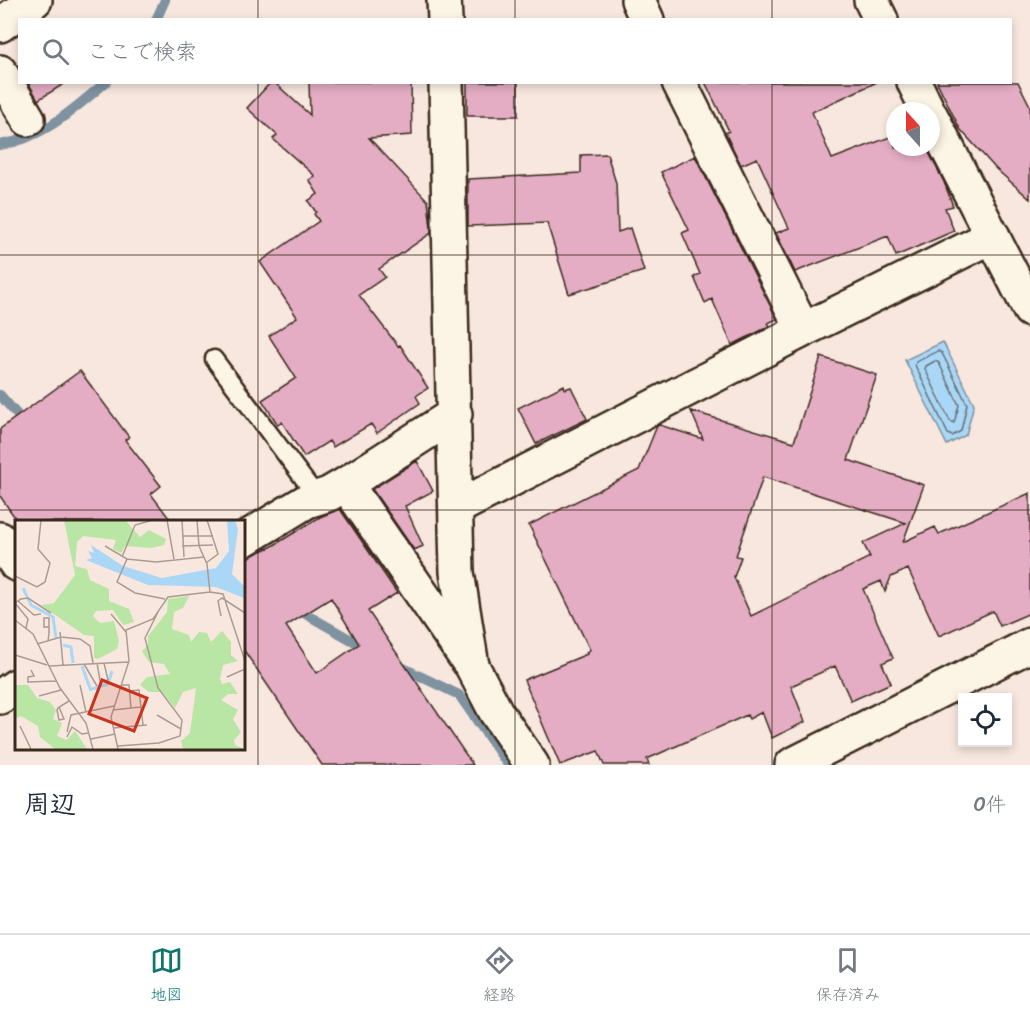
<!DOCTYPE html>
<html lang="ja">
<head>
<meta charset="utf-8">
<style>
	body { margin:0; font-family:Sriracha,"Klee One",sans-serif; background:#f6f6f7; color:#1f2937 }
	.controls { position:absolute; right:18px; bottom:18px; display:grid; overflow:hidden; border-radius:0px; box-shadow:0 3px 9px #0003 }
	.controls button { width:54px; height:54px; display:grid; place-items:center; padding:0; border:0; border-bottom:2px solid #e0e1e3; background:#fff; color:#1f2937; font:30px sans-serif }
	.compass { position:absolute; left:886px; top:102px; width:54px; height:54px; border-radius:50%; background:#fff; box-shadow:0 3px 9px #0003; rotate:339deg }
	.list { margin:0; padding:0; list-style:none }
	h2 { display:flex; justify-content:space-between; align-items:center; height:78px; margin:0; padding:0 24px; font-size:26px }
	h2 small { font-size:20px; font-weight:400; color:#747a83 }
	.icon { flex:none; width:33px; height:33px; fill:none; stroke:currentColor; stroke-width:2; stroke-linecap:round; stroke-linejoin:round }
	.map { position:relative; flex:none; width:1030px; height:765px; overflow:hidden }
	.search { position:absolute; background:#fff; box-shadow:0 3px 9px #0003; left:18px; right:18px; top:18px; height:66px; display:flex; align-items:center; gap:15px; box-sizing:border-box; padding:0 21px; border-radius:0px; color:#747a83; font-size:22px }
	.sheet { height:168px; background:#fff }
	nav { display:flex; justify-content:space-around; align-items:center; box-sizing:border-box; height:84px; border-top:2px solid #e0e1e3; background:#fff; font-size:16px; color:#747a83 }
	nav a { display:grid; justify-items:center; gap:3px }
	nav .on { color:#0f766e }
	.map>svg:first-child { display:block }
	.water { fill:#aad7f6; stroke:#7e92a0; stroke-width:1.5 }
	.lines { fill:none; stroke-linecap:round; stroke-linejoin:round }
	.shore { stroke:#676f74; stroke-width:1.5 }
	.stream { stroke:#7e92a0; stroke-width:10 }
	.building { fill:#e4adc4; stroke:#3b2a1e; stroke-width:1.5; fill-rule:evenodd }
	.lane-casing { stroke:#3b2a1e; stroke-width:21 }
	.street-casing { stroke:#3b2a1e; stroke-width:38 }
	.lane { stroke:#fcf5e5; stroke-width:16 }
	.street { stroke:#fcf5e5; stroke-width:33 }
	.grid { fill:none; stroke:#3b2a1e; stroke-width:1.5; stroke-opacity:0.55 }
	.inset-river { fill:none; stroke:#aad7f6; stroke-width:3 }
	.inset-road { fill:none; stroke:#ac9b91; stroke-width:1.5 }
	.view { fill:#c8321e; fill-opacity:0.15; stroke:#c8321e; stroke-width:3 }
	.inset-edge { fill:none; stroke:#3b2a1e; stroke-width:3 }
</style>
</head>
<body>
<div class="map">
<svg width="1030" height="765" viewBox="0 0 1030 765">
	<rect width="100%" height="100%" fill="#f7e7de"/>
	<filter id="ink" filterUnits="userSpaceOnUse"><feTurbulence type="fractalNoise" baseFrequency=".0167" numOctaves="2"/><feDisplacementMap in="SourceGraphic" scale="12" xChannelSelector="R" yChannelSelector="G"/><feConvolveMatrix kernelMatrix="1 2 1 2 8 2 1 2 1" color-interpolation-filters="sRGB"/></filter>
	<g filter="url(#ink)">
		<path class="water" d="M 943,342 L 974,404 L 966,435 L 947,445 L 905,360 Z"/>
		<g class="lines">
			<path class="shore" d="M 938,351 L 942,353 L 967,404 L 961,431 L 952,436 L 948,434 L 915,365 L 916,362 Z
				M 935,361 L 939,363 L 959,405 L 954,423 L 950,421 L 925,369 L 926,366 Z"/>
			<path class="stream" d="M 156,20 L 165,0
				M 0,145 C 42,139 74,109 106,82
				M 0,395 L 27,426
				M 293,607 L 371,651
				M 395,664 L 459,695 L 508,765"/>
		</g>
		<path class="building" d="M 28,82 L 67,82 L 38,100 Z
			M 271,82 L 274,82 L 310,115 L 309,82 L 411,82 L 412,135 L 369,138 L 428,201 L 431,228 L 431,233 L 379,269 L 385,277 L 359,295 L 398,346 L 400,345 L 428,388 L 416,396 L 420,403 L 377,433 L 371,424 L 333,447 L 329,441 L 304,457 L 282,422 L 278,425 L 262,400 L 296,378 L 269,336 L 297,317 L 260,262 L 319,221 L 314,214 L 316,212 L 308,201 L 318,194 L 309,180 L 315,176 L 273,139 L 277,135 L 247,108 Z
			M 467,82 L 518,82 L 518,116 L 467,116 Z
			M 705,82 L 877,82 L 812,112 L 832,159 L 895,135 L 895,147 L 926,147 L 944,182 L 953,206 L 945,208 L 954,231 L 896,256 L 888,236 L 795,272 L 776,233 L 789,228 L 757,158 L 741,165 L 725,133 L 729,131 Z
			M 937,82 L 1018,82 L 1030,106 L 1030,199 L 996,169 L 960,129 Z
			M 607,154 L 616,183 L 618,232 L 630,228 L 644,271 L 569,294 L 547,223 L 468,226 L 468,179 L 581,173 L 581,155 Z
			M 695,156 L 777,319 L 768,323 L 770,326 L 732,345 L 712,299 L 705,303 L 694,277 L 700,274 L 682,233 L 689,230 L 661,172 Z
			M 821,357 L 877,375 L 848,460 L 924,485 L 903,542 L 935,527 L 939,534 L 1030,493 L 1030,613 L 1000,626 L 993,611 L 939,636 L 908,569 L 891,577 L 885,592 L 881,581 L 863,589 L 893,658 L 882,663 L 891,683 L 851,701 L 835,666 L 791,686 L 805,722 L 772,738 L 762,712 L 749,719 L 747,715 L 647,759 L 649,765 L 604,765 L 598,751 L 560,765 L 524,680 L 587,654 L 586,652 L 590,650 L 529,525 L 639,470 L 657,426 L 660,425 L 703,439 L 691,411 L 794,442 ZM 763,477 L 906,523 L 863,543 L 870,557 L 751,616 L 734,577 L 741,557 L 736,556 Z
			M 80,371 L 129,437 L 125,440 L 161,486 L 151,494 L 172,522 L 18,522 L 0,496 L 0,429 Z
			M 564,385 L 565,389 L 571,387 L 587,419 L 536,444 L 518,408 Z
			M 417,461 L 433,491 L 405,506 L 423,546 L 414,550 L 372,489 Z
			M 340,509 L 397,593 L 368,611 L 473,765 L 322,765 L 243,649 L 243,559 L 271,547 L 320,517 ZM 331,598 L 359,644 L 317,673 L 286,626 Z"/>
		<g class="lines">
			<g class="lane-casing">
				<path id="lane" d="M 214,359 L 318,498"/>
			</g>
			<g class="street-casing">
				<path id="street" d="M 444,0 L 445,20
					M 638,0 L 647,20
					M 871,0 L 881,20
					M 0,25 L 35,0
					M 0,72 L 28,119
					M 446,82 L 457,572 L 472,666 L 496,712 L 532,765
					M 679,82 L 803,330 L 993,236
					M 914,82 L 928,111
					M 931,116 L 1030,310
					M 346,484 L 468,661
					M 456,508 L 803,330
					M 0,539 L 16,564
					M 243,540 L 307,501 L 329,494 L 346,484 L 455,414
					M 0,697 L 16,686
					M 792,765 L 1030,645"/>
			</g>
			<use href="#lane" class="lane"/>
			<use href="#street" class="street"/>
		</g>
	</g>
	<path class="grid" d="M 258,0 L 258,20M 515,0 L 515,20M 772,0 L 772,20M 258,82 L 258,765M 515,82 L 515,765M 772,82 L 772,765M 0,255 L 1030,255M 0,510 L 1030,510"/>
	<g transform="translate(15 520)">
		<rect width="230" height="230" fill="#f7e7de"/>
		<path d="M 49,0 L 110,0 L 125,17 L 134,10 L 151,19 L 149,25 L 136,28 L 110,26 L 106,33 L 98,29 L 101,20 L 68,16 L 62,22 L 60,46 L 72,49 L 75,60 L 94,69 L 94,81 L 114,89 L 119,102 L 108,105 L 98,90 L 81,91 L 78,96 L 85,103 L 99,101 L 104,121 L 102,129 L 83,139 L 79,138 L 79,116 L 69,115 L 26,85 L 39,83 L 60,55 ZM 174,76 L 168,88 L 159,92 L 157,109 L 174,115 L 176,122 L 184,112 L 192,113 L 196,122 L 207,111 L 216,122 L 216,135 L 223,141 L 208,145 L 205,159 L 207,164 L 215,162 L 223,174 L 213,174 L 206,180 L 223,190 L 218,199 L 226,212 L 219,220 L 220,225 L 229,229 L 168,229 L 166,221 L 175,213 L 181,168 L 168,172 L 160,188 L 147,172 L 134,172 L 125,165 L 132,157 L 155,154 L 149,144 L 134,142 L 127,131 L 133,125 L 133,116 L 152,92 L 153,79 ZM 0,165 L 13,165 L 22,178 L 35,182 L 41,190 L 38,199 L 47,203 L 42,216 L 52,220 L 60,211 L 72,229 L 40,229 L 25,217 L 23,206 L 6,196 L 0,199 Z" fill="#b9e6a4"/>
		<path d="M 212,0 L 220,0 L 223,9 L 217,54 L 229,66 L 229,78 L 201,67 L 133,65 L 71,40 L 77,38 L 73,31 L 79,33 L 76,25 L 108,46 L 147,58 L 201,48 L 214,31 Z" fill="#aad7f6"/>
		<path class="inset-river" d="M 8,68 L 16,85 L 38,97 L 41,118M 48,125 L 56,127 L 58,143M 67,146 L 76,171M 77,169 L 93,164 L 97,151"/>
		<path class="inset-road" d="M 152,0 L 159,39M 167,0 L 169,37M 182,0 L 184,26 L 192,44 L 195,72 L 208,74 L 230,141M 167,16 L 198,16M 90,26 L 112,39 L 141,42 L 189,37M 167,26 L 198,25M 107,37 L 120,5 L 138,0M 112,39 L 102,62 L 120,73 L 150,79M 191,43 L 203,34 L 192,0M 0,56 L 22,67 L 30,62 L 35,43 L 23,29 L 26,0M 3,81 L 19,95 L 26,94M 96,94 L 111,112M 206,96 L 203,81 L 207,78 L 230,93M 0,100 L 18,114 L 45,168 L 71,203 L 78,229M 11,108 L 13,99 L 0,83 L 6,79 L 13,78 L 36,93M 45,112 L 48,145M 33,121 L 34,113 L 34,98 L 29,98 L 29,107 L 34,107M 22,124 L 46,117 L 65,119 L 75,126 L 78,143M 0,135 L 32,145M 82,143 L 86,166M 69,144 L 82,166M 34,146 L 113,142M 16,150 L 19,156 L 13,157 L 13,162 L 41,161M 212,157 L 230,149M 85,162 L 93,160 L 89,143M 65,165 L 71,192M 107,165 L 114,165 L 116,188 L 126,187M 114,171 L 124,170 L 128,205M 24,176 L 46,170M 44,187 L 49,199 L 44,200 L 42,190 L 43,188 L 44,187 L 46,186 L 54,181M 98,190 L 116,188M 142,195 L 166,209M 5,206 L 16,229M 98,208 L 132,205M 52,212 L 56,195 L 99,186M 52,217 L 57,207 L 67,214 L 73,213M 76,219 L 100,214M 103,226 L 144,223 L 165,216 L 167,200 L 143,168 L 130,118 L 143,92M 103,229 L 96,197 L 114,141 L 111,110 L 138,99 L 153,77 L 195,72"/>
		<path class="view" d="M 87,160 L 132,178 L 119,211 L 74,194 Z"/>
		<rect width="230" height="230" class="inset-edge"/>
	</g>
</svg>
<div class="controls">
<button><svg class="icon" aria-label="locate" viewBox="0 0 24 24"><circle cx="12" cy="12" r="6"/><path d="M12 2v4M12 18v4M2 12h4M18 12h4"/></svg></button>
</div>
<svg class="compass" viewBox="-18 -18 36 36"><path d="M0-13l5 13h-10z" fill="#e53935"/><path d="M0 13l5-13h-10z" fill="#747a83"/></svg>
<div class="search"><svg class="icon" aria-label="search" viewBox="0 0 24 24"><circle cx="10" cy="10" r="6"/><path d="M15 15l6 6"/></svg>ここで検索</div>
</div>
<section class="sheet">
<h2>周辺<small>0件</small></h2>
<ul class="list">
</ul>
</section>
<nav>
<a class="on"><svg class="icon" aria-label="map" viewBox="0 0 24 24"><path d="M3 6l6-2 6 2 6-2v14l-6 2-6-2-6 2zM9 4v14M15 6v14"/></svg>地図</a>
<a><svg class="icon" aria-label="directions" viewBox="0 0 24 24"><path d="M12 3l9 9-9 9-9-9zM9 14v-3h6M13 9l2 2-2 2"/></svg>経路</a>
<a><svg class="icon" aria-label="saved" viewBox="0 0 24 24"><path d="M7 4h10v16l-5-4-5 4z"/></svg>保存済み</a>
</nav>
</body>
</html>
